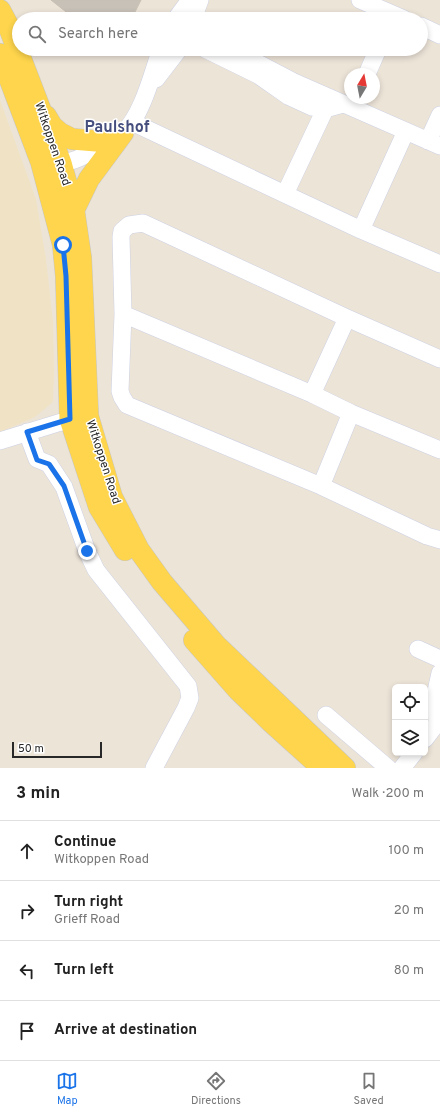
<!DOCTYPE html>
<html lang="en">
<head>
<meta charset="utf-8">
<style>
	body { margin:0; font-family:Overpass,sans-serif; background:#f2f2f2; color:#222 }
	.controls { position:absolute; right:12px; bottom:12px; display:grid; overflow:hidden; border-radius:6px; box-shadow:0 2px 6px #0003 }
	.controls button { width:36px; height:36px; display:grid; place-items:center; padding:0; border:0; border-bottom:1px solid #e0e0e0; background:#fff; color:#222; font:20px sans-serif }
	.compass { position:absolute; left:344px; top:68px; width:36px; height:36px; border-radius:50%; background:#fff; box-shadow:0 2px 6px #0003; rotate:10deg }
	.scale { position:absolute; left:12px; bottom:10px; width:90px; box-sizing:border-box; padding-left:4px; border:2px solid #282828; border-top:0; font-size:11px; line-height:14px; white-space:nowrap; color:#282828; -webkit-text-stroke:3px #fff; paint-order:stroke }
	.stop { position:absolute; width:12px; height:12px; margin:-9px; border:3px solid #1a73e8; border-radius:50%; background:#fff }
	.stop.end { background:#1a73e8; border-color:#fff; box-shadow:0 1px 4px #0008 }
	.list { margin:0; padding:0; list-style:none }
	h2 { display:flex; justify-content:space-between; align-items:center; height:52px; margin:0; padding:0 16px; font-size:17px }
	h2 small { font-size:13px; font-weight:400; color:#767676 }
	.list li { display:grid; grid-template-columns:26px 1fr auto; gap:12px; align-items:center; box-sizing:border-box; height:60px; padding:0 16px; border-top:1px solid #e0e0e0 }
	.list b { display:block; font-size:15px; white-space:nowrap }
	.list p { margin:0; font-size:13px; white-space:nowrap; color:#767676 }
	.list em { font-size:13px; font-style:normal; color:#767676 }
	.icon { flex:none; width:22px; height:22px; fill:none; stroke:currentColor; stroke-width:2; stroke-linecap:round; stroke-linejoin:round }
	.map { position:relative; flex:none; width:440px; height:768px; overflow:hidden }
	.search { position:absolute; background:#fff; box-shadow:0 2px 6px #0003; left:12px; right:12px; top:12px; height:44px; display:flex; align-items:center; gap:10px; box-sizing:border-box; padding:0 14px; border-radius:22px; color:#767676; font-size:15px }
	.sheet { height:292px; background:#fff }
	nav { display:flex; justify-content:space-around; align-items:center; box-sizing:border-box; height:56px; border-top:1px solid #e0e0e0; background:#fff; font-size:11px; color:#767676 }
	nav a { display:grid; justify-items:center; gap:2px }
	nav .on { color:#1a73e8 }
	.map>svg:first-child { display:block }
	.education { fill:#f0e3c5 }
	.building { fill:#c7c1b8; stroke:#c8c0b2 }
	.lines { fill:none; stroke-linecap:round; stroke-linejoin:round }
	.minor-casing { stroke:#cdd1e3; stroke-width:18 }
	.major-casing { stroke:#c7c7c7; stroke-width:22 }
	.minor { stroke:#fff; stroke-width:17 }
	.major { stroke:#fed54c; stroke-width:21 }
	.route { stroke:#1a73e8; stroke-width:5 }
	.labels { text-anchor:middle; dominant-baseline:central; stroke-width:3; stroke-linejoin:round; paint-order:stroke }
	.street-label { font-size:12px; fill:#282828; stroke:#fff }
	.district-label { font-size:16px; font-weight:bold; fill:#454e7d; stroke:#fff }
</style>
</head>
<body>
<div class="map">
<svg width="440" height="768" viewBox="0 0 440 768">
	<rect width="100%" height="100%" fill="#ede4d8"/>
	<path class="education" d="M 0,100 L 36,199 L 46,259 L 53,321 L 54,370 L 53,402 L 35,417 L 0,432 Z"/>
	<path class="building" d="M 51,0 L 141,0 L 133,16 L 129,16 L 127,19 L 75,19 Z"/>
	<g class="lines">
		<g class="minor-casing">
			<path id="minor" d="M 360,0 L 404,19
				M 178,16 L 190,0
				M 193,19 L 200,0
				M 421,26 L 440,35
				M 205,49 L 258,75 L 288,96 L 312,107 L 325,109 L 343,104
				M 231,49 L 294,82 L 440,146
				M 367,74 L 378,49
				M 156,79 L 179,49
				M 132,122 L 361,230 L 440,264
				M 428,141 L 440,115
				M 49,163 C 71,164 79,159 97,148 C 106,143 117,139 124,132 C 143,113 152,74 161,49
				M 285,194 L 329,101
				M 361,230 L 406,131
				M 123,314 L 312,394 L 351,413 L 440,450
				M 440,359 L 347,318 L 143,223 L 129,225 L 122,231 L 121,237 L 123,314 L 120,391 L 122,397 L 127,405 L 321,486 L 427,536 L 440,540
				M 312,394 L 347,318
				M 27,432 L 37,459 L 49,464 L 64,487 L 87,551 L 96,570 L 188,686 L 190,698 L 186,708 L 154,768
				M 0,441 L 58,423 L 82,417
				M 321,486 L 351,413
				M 418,649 L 440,659
				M 440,673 L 435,696 L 437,723 L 440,725
				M 326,715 L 388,768
				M 425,739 L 437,723
				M 402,768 L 414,753"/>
		</g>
		<g class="major-casing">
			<path id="major" d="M 0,10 L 8,25 L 61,163 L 74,210 L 81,258 L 88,416 L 112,497 L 139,550 L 162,582 L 216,645 L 345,768
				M 0,54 L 41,162 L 63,245 L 66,276 L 70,419 L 99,507 L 125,550
				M 46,116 L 52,126 L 60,133 L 72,139 L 96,141 L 123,133
				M 74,210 L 89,179 L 123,133
				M 194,640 L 238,690 L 271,722 L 322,768"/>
		</g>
		<use href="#minor" class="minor"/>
		<use href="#major" class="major"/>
	</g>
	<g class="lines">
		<path class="route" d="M 63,245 L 66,276 L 70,419 L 27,432 L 37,460 L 49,464 L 64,486 L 87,551"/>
	</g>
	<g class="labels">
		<g class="street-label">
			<text transform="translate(52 144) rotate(71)">Witkoppen Road</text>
			<text transform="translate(103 462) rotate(72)">Witkoppen Road</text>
		</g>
		<g class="district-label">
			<text x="117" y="128">Paulshof</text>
		</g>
	</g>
</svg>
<div class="controls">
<button><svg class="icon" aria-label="locate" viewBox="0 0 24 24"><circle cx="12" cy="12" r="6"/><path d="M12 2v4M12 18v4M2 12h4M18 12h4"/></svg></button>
<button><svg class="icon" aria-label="layers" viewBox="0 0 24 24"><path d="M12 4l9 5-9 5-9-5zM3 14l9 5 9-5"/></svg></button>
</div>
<svg class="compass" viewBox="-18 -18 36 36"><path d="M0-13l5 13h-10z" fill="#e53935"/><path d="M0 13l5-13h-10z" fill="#767676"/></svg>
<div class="scale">50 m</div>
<div class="stop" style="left:63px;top:245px"></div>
<div class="stop end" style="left:87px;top:551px"></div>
<div class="search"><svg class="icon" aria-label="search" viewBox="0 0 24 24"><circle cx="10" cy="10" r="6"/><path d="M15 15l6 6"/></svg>Search here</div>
</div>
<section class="sheet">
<h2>3 min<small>Walk · 200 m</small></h2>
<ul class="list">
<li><svg class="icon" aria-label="ahead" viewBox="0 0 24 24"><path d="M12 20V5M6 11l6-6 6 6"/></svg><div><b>Continue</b><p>Witkoppen Road</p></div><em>100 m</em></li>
<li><svg class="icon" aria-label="right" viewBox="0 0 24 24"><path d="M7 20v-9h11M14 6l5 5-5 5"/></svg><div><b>Turn right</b><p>Grieff Road</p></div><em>20 m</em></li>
<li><svg class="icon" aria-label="left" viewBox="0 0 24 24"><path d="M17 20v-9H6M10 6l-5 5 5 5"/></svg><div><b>Turn left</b></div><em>80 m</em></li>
<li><svg class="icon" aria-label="arrive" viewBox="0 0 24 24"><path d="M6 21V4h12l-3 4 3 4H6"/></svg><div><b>Arrive at destination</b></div></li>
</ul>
</section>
<nav>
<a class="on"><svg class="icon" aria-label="map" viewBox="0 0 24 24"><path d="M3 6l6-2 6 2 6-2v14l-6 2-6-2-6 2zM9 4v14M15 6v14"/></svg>Map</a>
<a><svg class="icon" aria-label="directions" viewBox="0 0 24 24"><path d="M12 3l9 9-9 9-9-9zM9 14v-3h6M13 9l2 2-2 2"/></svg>Directions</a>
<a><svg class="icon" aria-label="saved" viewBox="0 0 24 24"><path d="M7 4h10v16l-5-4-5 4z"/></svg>Saved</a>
</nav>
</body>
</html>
